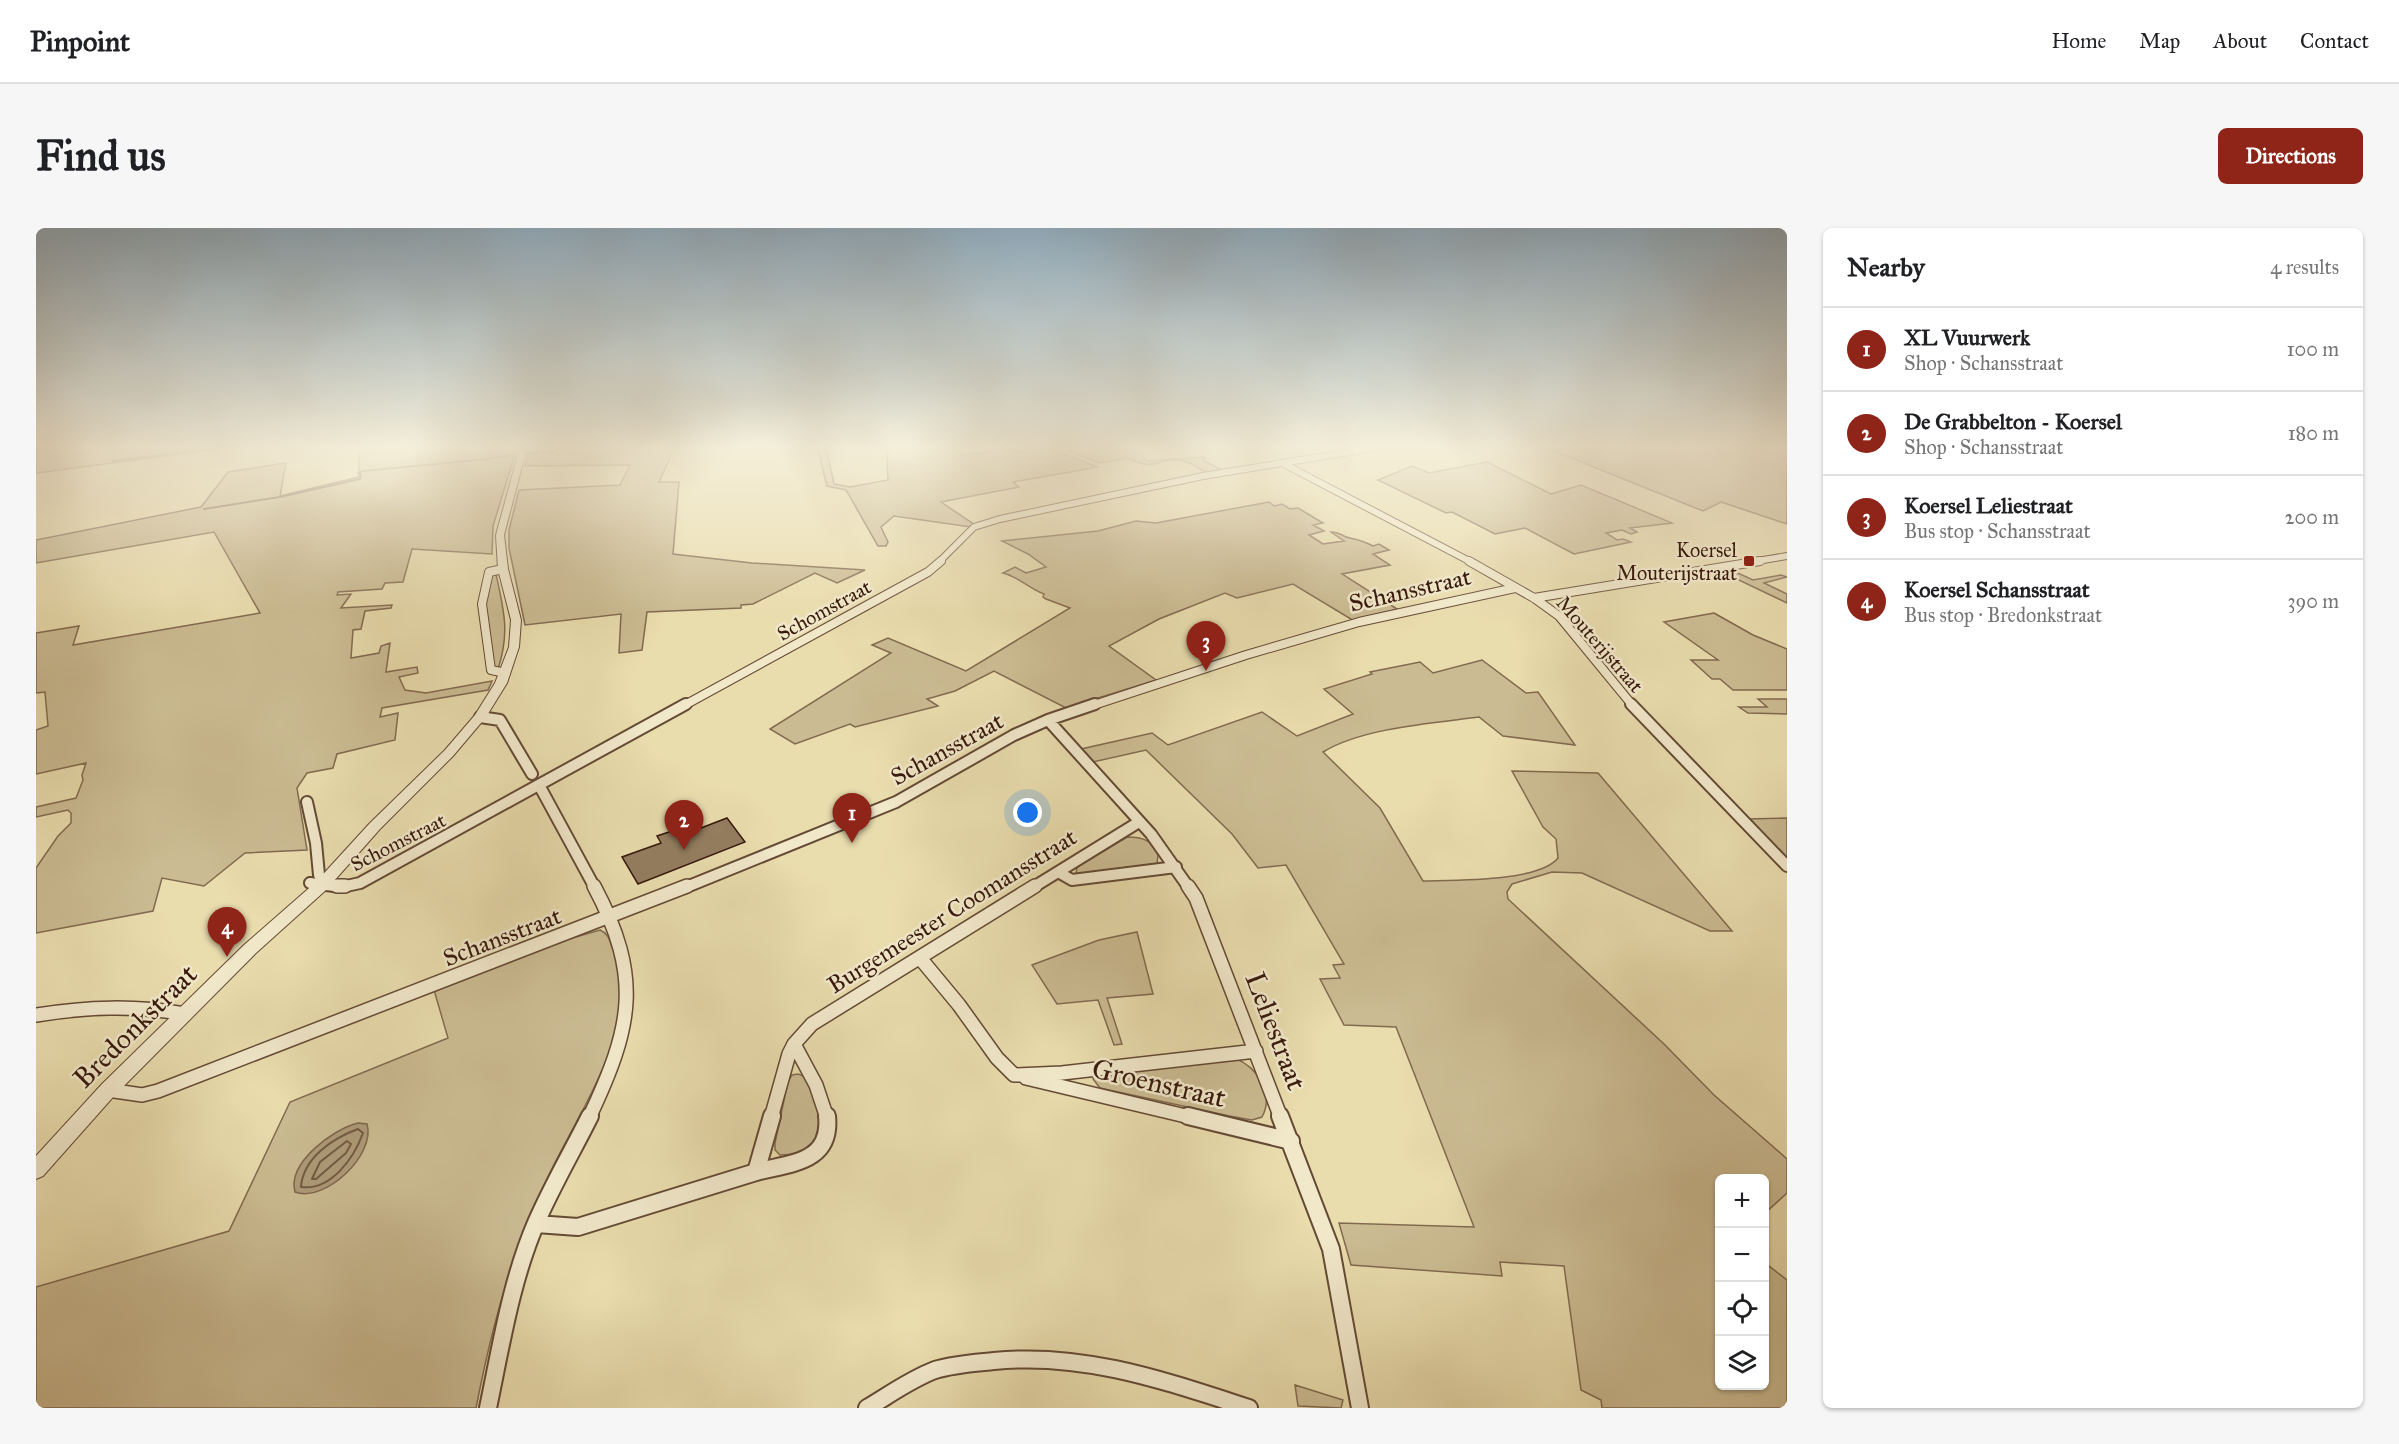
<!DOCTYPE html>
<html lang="en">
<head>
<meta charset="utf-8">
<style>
	body { margin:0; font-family:"IM FELL Great Primer",serif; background:#f6f6f6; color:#202124 }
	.controls { position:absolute; right:18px; bottom:18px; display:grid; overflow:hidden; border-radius:9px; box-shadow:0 2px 4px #0004 }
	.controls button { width:54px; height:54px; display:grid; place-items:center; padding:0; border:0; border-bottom:2px solid #e0e0e0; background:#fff; color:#202124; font:30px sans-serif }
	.you { position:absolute; left:992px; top:585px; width:21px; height:21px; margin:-15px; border:4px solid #fff; border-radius:50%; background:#1a73e8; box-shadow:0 0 0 9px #1a73e833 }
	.badge { display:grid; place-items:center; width:39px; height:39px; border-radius:50%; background:#8f2418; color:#fff; font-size:20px; font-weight:700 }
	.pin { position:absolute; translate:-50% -50px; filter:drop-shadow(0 2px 3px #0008) }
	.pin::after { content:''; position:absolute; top:32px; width:21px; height:18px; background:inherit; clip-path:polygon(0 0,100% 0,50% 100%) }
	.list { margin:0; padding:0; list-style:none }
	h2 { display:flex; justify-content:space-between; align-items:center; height:78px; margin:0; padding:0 24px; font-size:26px }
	h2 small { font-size:20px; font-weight:400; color:#757577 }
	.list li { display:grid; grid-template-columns:39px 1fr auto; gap:18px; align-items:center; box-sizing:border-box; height:84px; padding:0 24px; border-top:2px solid #e0e0e0 }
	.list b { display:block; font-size:22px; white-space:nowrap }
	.list p { margin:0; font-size:20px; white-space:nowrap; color:#757577 }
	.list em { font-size:20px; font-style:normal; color:#757577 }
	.icon { flex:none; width:33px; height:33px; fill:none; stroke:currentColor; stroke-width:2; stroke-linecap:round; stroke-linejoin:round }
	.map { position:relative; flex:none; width:1751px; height:1180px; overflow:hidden; border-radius:9px }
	header { display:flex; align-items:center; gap:36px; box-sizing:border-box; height:84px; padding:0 30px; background:#fff; border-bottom:2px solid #e0e0e0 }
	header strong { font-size:28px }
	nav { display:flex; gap:33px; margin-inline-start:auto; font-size:21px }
	.intro { display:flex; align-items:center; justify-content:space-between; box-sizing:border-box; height:144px; padding:0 36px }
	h1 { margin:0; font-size:42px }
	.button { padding:15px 27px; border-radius:9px; background:#8f2418; color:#fff; font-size:21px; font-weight:700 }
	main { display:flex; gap:36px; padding:0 36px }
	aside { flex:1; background:#fff; border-radius:9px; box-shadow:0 2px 4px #0004 }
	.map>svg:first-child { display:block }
	.green { fill:#cbbb92; stroke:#826a50; stroke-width:1.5 }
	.water { fill:#ad9a77; stroke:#7e664d; stroke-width:1.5 }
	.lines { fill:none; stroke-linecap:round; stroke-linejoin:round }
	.shore { stroke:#725a42; stroke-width:2 }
	.stream { stroke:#7e664d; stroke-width:2 }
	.building { fill:#947e60; stroke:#38190d; stroke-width:1.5 }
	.minor-far4-casing { stroke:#644a35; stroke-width:8 }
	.minor-far3-casing { stroke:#644a35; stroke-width:10 }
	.minor-far2-casing { stroke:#644a35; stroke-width:14 }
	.minor-far1-casing { stroke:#644a35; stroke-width:16 }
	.minor-casing { stroke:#644a35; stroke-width:20 }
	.tertiary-casing { stroke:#644a35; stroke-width:2 }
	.minor-far4 { stroke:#f1e8ca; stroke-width:6 }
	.minor-far3 { stroke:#f1e8ca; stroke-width:8 }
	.minor-far2 { stroke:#f1e8ca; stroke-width:10 }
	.minor-far1 { stroke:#f1e8ca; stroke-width:13 }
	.minor { stroke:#f1e8ca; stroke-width:16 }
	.tertiary { fill:#f1e8ca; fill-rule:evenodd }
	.poi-dot { fill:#8f2418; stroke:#f1e8ca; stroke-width:2 }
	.labels { text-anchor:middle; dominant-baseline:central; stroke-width:5; stroke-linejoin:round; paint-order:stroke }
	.far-poi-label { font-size:20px; fill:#38190d; stroke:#f1e8ca; text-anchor:end }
	.far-street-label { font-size:20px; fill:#38190d; stroke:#f1e8ca }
	.street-label { font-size:24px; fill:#38190d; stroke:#f1e8ca }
	.near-street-label { font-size:28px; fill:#38190d; stroke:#f1e8ca }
</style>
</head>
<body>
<header>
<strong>Pinpoint</strong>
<nav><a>Home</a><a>Map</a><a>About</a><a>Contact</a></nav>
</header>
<div class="intro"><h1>Find us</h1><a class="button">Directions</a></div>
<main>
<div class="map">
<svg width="1751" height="1180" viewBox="0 0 1751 1180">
	<rect width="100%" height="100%" fill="#e9dcad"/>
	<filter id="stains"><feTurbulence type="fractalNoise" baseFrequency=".00333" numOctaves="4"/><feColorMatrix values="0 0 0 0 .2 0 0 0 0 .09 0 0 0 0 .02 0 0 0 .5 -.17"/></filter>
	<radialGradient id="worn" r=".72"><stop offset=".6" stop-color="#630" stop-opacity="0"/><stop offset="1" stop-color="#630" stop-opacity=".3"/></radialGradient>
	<path class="green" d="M 0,219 L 198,219 L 0,245 Z
		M 323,219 L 481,219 L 457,298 L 456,326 L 376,321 L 367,354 L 349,355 L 346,361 L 302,364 L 301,367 L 315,366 L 305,380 L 356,377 L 355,380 L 329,383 L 325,401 L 317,402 L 315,430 L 343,425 L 345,418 L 354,415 L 350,444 L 381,439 L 382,445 L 363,449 L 369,462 L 390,465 L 456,453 L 452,462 L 346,480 L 344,489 L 362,485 L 359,512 L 301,526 L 297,540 L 271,545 L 261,560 L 271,622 L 209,625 L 168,658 L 126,650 L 117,683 L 0,705 L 0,640 L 22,608 L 35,595 L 35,585 L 32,582 L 0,589 L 0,579 L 40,570 L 47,552 L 46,547 L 50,535 L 0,546 L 0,502 L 12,498 L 9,464 L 0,465 L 0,405 L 43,398 L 37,417 L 224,385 L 178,304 L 0,335 L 0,312 L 165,279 L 192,244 L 250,235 L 244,268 L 323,249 Z
		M 495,219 L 639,219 L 623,254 L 643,254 L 637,326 L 716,335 L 829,342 L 801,355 L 779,345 L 717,376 L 705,377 L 705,380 L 611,384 L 606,422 L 583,425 L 585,386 L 489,397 L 473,320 L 473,302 L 483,262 L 584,257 L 594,237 L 489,238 Z
		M 781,219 L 790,219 L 798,256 L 814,259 L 852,252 L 850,219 L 926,219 L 925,227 L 958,223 L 958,219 L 977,219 L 979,225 L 1013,220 L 1062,239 L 977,254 L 983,259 L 905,274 L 939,297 L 935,299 L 858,288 L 845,299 L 852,314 L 850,318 L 842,318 L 810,262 L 791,258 Z
		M 1023,219 L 1099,219 L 1111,233 L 1168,229 L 1170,230 L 1167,232 L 1188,243 C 1159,247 1169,239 1148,233 C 1128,227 1117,245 1093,230 L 1063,235 Z
		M 1508,219 L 1751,219 L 1751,296 L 1685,274 L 1667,283 Z
		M 1451,234 L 1515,266 L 1545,257 L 1636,295 L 1594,300 L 1601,304 L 1595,306 L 1586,302 L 1570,305 L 1581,312 L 1587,311 L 1595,314 L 1538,326 L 1489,300 L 1459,306 L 1416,284 L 1410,285 L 1342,252 L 1376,238 L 1393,245 Z
		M 1233,274 L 1238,278 L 1246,276 L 1254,281 L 1262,280 L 1287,295 L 1277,297 L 1288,303 L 1273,307 L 1287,316 L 1308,313 L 1295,304 C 1303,303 1306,309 1314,310 C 1323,312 1328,313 1337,318 L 1343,316 L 1353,322 L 1337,326 L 1354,337 L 1306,346 L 1361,381 L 1318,393 L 1257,356 L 1201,370 L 1189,365 L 1123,391 L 1073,418 L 1120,452 L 1030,480 L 958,443 L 919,463 L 891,471 L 902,478 L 819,499 L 814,496 L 759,516 L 734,501 L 855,425 L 836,417 L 852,410 L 930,443 L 1034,380 L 1010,371 L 1007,369 L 1008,366 C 992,360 983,349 967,345 L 979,339 L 990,345 L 1010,339 L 992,326 L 966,313 L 1062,303 L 1100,293 L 1120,295 Z
		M 1693,341 L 1717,352 L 1745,347 L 1751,349 L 1728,355 L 1751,366 L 1751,375 L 1684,343 Z
		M 460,346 C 468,383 474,404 462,441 L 458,440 L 449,380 L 456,347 Z
		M 1678,385 L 1717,407 L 1751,421 L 1751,462 L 1697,462 L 1684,451 L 1676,451 L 1655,432 L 1682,432 L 1628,394 Z
		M 1446,432 L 1490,465 L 1502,464 L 1539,517 L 1467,508 L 1443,489 C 1397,495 1326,500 1287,524 L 1344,580 L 1387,653 C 1418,652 1503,654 1522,630 L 1520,611 L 1507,599 L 1476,543 L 1562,545 L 1696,703 L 1674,703 L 1546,645 L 1516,644 L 1476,656 L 1471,664 L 1472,671 L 1628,816 L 1678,867 L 1751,931 L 1751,965 L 1729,985 L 1728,950 L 1684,950 L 1684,1158 L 1728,1158 L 1729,1035 L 1751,1052 L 1751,1180 L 1566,1180 L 1565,1172 L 1545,1162 L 1528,1038 L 1464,1034 L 1466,1048 L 1315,1037 L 1303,995 L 1438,999 L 1360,799 L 1308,797 L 1284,751 L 1304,750 L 1297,737 L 1308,736 L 1250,637 L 1222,640 L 1196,606 L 1110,522 L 1057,534 L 1045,521 L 1116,505 L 1132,517 L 1226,484 L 1261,508 L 1317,486 L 1288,461 L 1336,446 L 1334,444 L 1384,434 L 1397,445 Z
		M 1722,471 L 1751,471 L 1751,486 L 1712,485 L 1703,479 L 1731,479 Z
		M 1751,590 L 1751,630 L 1710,591 Z
		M 1091,609 C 1106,609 1117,612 1122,627 L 1121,636 L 1115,638 L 1040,646 L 1041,639 Z
		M 564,702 C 574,706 574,715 578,724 C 608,792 542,886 514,945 C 499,977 487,1010 475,1043 C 459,1087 449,1134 440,1180 L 0,1180 L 0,1059 L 193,1003 L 254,874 L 412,810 L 398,762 L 519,715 Z
		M 1101,704 L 1117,766 L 1071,770 L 1086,816 L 1078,817 L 1062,772 L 1021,776 L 996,737 L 1063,712 Z
		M 1198,830 C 1220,838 1239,865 1226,889 L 1216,892 L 1193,888 L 1064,860 L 1057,851 L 1059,846 Z
		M 762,846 C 783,851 793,904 775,918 C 767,925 754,927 744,927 L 739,922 L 739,915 L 752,853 L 756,847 Z
		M 1259,1157 L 1307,1172 L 1305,1180 L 1262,1178 Z"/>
	<path class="water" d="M 322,895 L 331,896 C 340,927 289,975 259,964 C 251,935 297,901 322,895 Z"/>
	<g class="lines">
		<path class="shore" d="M 322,901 L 327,905 C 318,930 295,963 265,959 C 267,930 297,910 322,901 Z
			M 311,913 L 315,916 L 310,925 L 280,951 L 276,951 L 284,934 Z"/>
		<path class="stream" d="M 492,225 L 520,223 L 525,219
			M 76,233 L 188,219
			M 168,281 L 244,269 L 324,251 L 325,247 L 322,245 L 327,243 L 452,231 L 479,226"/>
	</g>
	<path class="building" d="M 691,590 L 709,614 L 602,656 L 586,629 L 625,615 L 621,608 L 648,599 L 652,605 Z"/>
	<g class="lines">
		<g class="minor-far4-casing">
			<path id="minor-far4" d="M 1248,236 L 1435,334
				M 903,334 L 938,299 L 964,291 L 1167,248 L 1344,219
				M 1715,334 L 1751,328"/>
		</g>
		<g class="minor-far3-casing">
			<path id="minor-far3" d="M 1433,333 L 1498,370 L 1523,388 L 1597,478
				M 467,341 L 453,344 L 446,376 L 455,442 L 470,445
				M 1498,370 L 1724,333
				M 647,478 L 892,344 L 905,333
				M 1055,478 L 1210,427 L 1323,394 L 1479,360"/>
		</g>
		<g class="minor-far2-casing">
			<path id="minor-far2" d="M 1595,476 L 1751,638
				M 444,489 L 464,492 L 496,546
				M 1012,492 L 1115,606 L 1153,660
				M 503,557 L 559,660
				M 271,574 L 280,615 L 283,647
				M 1022,644 L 1036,652 L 1140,639
				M 274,655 L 306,659 L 324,655 L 650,476
				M 648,660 L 860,574 L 978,507 L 1012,492 L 1059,476
				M 996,660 L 1103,594"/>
		</g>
		<g class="minor-far1-casing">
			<path id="minor-far1" d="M 301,658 L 309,658
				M 1152,658 L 1160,670 L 1245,890
				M 884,730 L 923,777 L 961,830 L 978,847 L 1026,845 L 1220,823
				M 0,787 C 51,779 98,777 149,786
				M 758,816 L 780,857 L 791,890
				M 990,850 L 1158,890
				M 72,862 L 106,867 L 122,863 L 651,658
				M 553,890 C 596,799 607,750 558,658
				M 735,890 L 753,826 L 758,816 L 776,796 L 999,658"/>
		</g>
		<g class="minor-casing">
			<path id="minor" d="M 1152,888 L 1255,913
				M 1244,888 L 1295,1021 L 1324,1180
				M 720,944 C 754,935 796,935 791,888
				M 500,996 L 542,999 L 720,944 L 736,888
				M 452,1180 C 465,1118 475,1053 500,995 C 516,958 536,924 554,888
				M 831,1180 C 853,1167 875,1151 899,1142 C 918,1136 938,1135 958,1133 C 1048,1124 1129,1153 1213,1180"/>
		</g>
		<g class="tertiary-casing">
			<path id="tertiary" d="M 484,219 L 491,219 L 468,307 L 472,341 L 485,392 L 483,419 L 471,455 L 450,489 L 417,528 L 344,601 L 290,662 L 220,725 L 78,868 L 7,948 L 0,951 L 0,928 L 66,856 L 208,717 L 280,654 L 334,595 L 409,522 L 439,487 L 459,455 L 473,419 L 475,392 L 462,341 L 460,307 Z"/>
		</g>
		<use href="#minor-far4" class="minor-far4"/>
		<use href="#minor-far3" class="minor-far3"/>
		<use href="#minor-far2" class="minor-far2"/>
		<use href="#minor-far1" class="minor-far1"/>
		<use href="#minor" class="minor"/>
		<use href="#tertiary" class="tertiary"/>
	</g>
	<linearGradient id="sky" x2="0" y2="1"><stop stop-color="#90aabb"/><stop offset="0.57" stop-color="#f5efda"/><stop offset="1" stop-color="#f5efda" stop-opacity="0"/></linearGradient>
	<rect width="1751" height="385" fill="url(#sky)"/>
	<rect class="poi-dot" x="1707" y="327" width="12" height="12" rx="3"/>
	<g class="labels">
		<g class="far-poi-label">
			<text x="1701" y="322">Koersel<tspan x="1701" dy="23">Mouterijstraat</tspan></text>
		</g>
		<g class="far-street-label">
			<text transform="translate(788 382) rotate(-29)">Schomstraat</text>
			<text transform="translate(1564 416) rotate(49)">Mouterijstraat</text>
			<text transform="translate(362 614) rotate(-27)">Schomstraat</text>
		</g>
		<g class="street-label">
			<text transform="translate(1374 362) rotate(-13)">Schansstraat</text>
			<text transform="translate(911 521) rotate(-29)">Schansstraat</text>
			<text transform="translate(916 683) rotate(-32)">Burgemeester Coomansstraat</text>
			<text transform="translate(466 709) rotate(-21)">Schansstraat</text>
		</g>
		<g class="near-street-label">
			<text transform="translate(99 798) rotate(-45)">Bredonkstraat</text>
			<text transform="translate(1240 803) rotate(69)">Leliestraat</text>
			<text transform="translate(1123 855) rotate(13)">Groenstraat</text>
		</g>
	</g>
	<rect width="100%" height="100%" filter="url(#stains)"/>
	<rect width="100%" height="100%" fill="url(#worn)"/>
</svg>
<div class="controls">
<button>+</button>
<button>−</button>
<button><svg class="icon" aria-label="locate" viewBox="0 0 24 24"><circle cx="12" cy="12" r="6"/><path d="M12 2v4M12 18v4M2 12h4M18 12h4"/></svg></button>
<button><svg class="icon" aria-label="layers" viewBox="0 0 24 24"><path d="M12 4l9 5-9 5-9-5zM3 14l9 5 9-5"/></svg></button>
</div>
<div class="you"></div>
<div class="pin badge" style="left:816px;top:615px">1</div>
<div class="pin badge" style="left:648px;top:622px">2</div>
<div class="pin badge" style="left:1170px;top:443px">3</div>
<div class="pin badge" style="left:191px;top:729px">4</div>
</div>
<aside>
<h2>Nearby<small>4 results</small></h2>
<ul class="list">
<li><span class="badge">1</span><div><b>XL Vuurwerk</b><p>Shop · Schansstraat</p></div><em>100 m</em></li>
<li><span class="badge">2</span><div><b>De Grabbelton - Koersel</b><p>Shop · Schansstraat</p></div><em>180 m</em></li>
<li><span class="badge">3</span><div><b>Koersel Leliestraat</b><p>Bus stop · Schansstraat</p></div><em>200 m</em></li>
<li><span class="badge">4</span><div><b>Koersel Schansstraat</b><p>Bus stop · Bredonkstraat</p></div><em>390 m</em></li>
</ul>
</aside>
</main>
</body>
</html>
